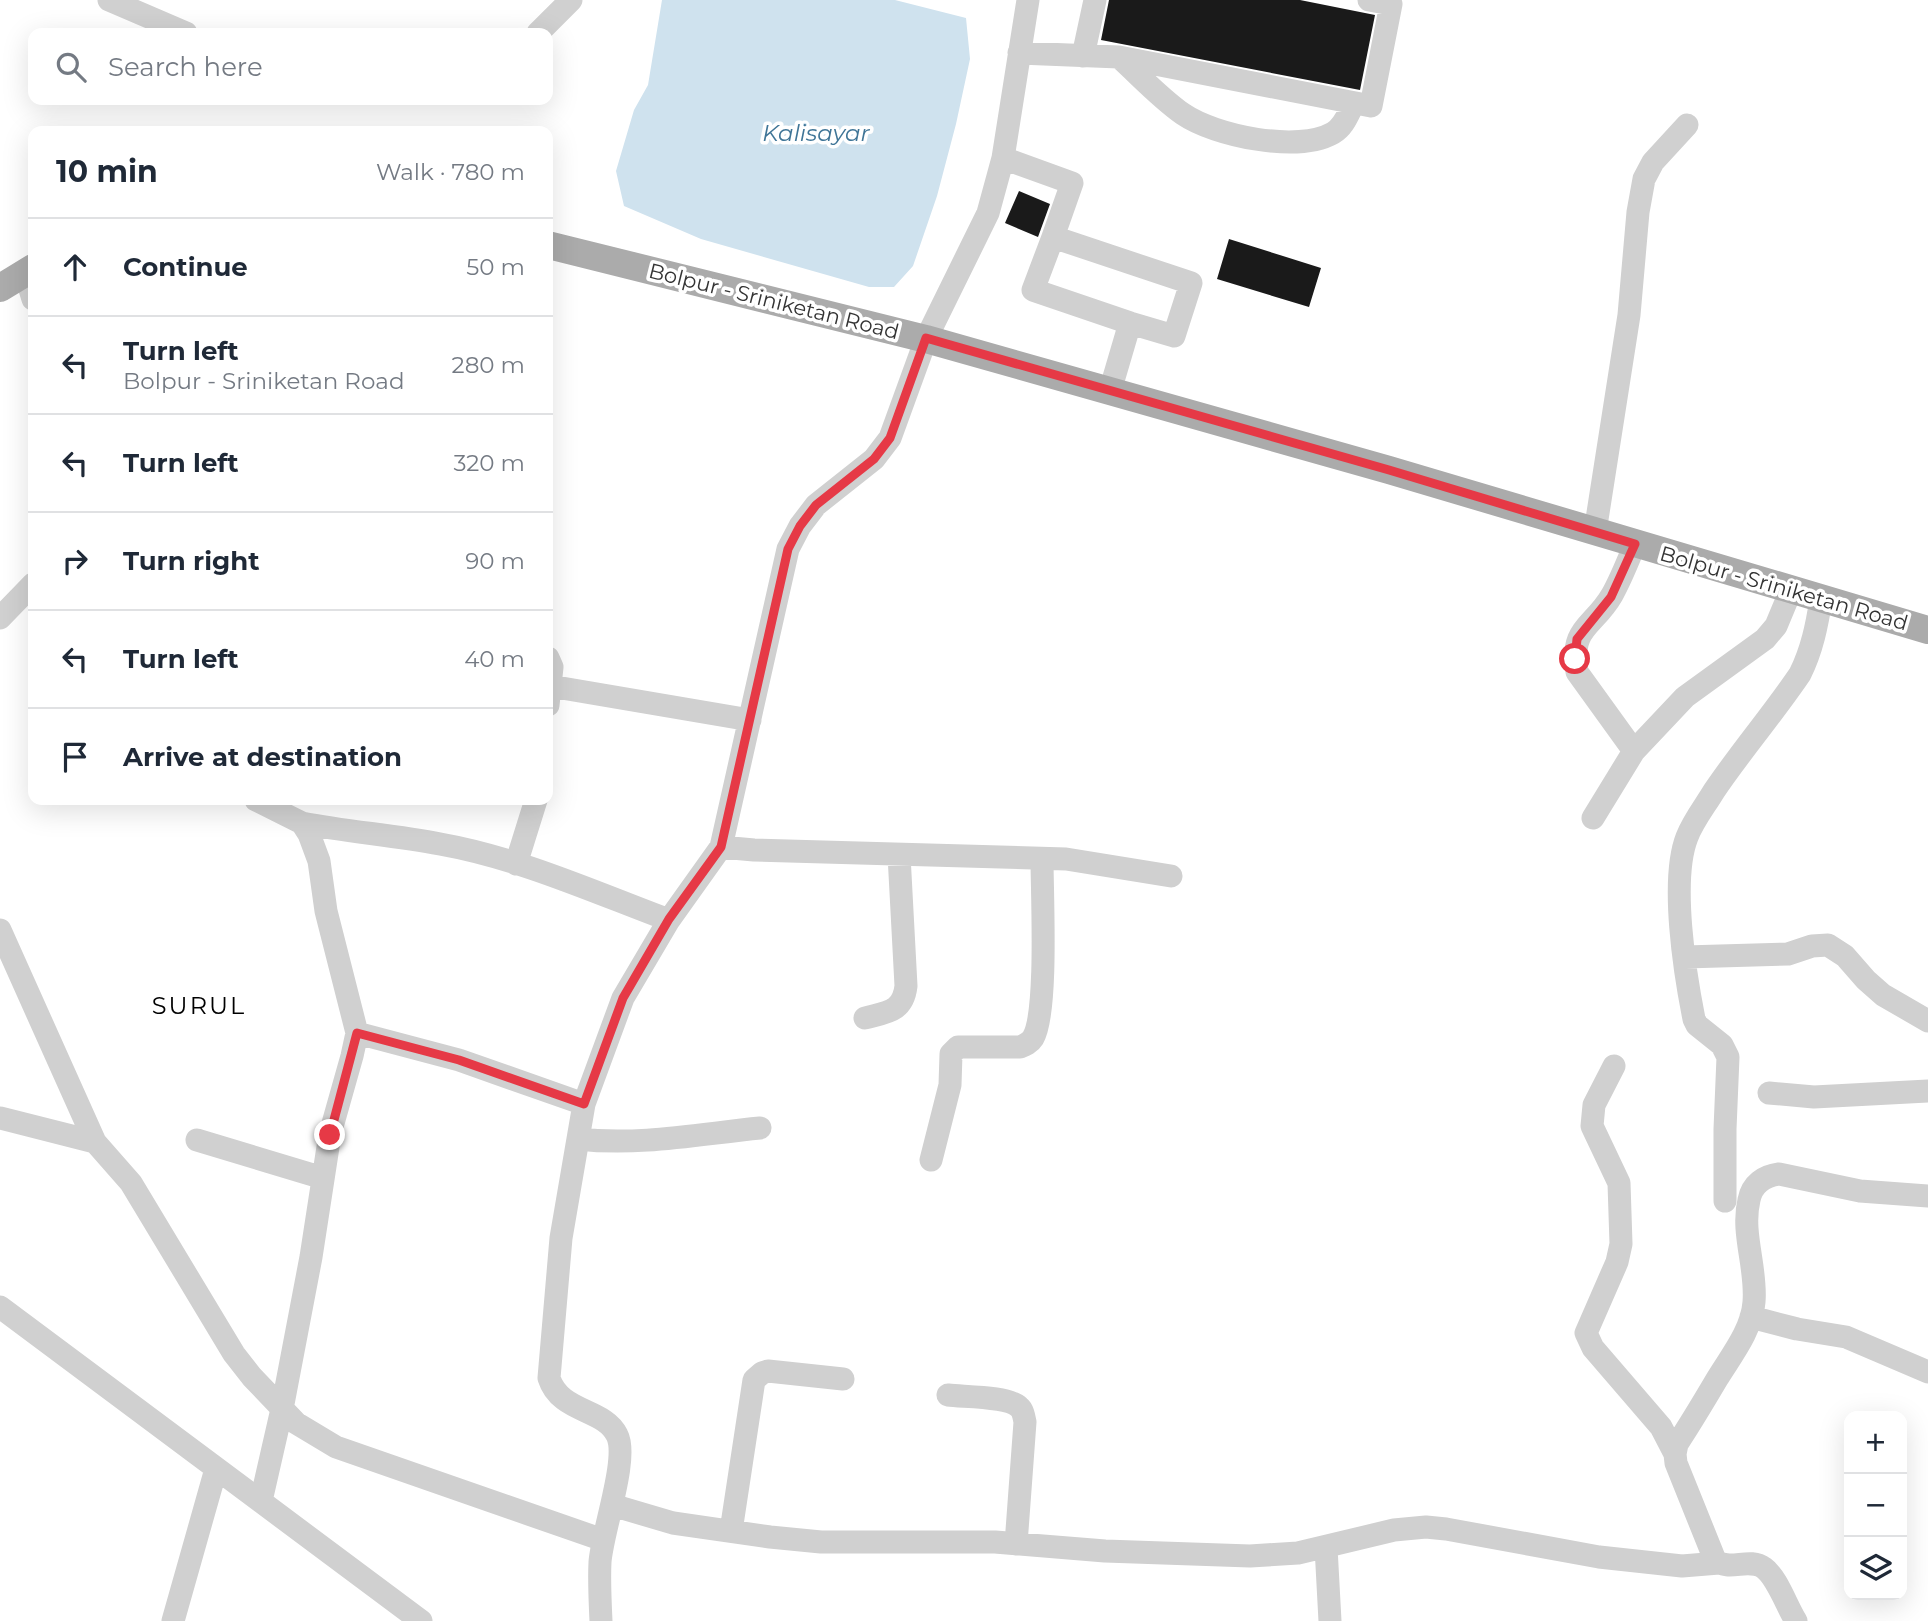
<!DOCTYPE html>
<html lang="en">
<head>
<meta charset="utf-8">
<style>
	body { margin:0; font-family:Montserrat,sans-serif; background:#f6f6f7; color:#1f2937 }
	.controls { position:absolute; right:21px; bottom:21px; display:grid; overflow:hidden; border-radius:14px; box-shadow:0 7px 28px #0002 }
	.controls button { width:63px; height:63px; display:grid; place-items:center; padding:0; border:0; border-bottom:2px solid #e0e1e3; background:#fff; color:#1f2937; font:35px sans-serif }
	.stop { position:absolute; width:21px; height:21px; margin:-16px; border:5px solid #e63946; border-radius:50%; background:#fff }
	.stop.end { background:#e63946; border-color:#fff; box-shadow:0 2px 7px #0008 }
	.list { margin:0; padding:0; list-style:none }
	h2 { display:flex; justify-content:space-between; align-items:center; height:91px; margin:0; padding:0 28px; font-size:30px }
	h2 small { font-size:23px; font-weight:400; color:#747a83 }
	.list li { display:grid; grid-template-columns:46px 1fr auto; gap:21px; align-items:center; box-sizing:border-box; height:98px; padding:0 28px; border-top:2px solid #e0e1e3 }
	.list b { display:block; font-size:26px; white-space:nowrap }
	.list p { margin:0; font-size:23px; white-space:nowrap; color:#747a83 }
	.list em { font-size:23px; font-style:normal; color:#747a83 }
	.icon { flex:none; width:38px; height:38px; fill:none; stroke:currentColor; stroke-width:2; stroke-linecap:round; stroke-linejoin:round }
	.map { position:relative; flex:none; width:1928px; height:1621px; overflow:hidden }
	.search { position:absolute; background:#fff; box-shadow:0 7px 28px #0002; left:28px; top:28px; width:525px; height:77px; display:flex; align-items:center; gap:18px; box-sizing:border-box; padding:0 24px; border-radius:14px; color:#747a83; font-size:26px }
	.panel { position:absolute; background:#fff; box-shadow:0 7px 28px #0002; left:28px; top:126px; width:525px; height:679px; border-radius:14px }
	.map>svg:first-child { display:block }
	.water { fill:#cfe2ee }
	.building { fill:#1a1a1a }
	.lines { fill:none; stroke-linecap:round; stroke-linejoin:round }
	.minor { stroke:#d0d0d0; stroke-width:23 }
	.major { stroke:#ababab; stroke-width:28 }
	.route { stroke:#e63946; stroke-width:9 }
	.labels { text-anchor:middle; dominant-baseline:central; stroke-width:7; stroke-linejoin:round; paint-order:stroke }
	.street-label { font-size:21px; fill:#333; stroke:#fff }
	.water-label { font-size:23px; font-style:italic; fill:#3f7597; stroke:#fff }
	.quarter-label { font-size:24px; letter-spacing:2px; fill:#000; stroke:#fff }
</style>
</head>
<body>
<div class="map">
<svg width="1928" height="1621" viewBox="0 0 1928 1621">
	<rect width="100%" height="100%" fill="#fff"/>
	<path class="water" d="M 662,0 L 895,0 L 966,18 L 970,59 L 956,124 L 937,196 L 913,266 L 894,287 L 869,287 L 701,239 L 624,206 L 616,171 L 634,110 L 648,85 Z"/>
	<path class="building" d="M 1109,0 L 1300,0 L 1375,15 L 1360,90 L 1101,40 Z
		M 1019,191 L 1050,204 L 1038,237 L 1005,223 Z
		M 1229,239 L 1321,268 L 1309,307 L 1217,279 Z"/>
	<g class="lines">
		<path class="minor" d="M 109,0 L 186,33
			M 538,33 L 571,0
			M 1019,53 L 1119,57 L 1371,106 L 1391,4 L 1369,0
			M 1083,56 L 1095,0
			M 1119,57 C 1140,76 1160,98 1183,114 C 1215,136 1298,153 1333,133 C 1344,127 1348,114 1354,103
			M 1003,158 L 1072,183 L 1053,237
			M 25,273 L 33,299
			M 1110,391 L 1130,323 L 1033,290 L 1053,237 L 1191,283 L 1174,336 L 1130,323
			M 1595,532 L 1629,315 L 1638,212 L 1644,179 L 1653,162 L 1687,125
			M 0,618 L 33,584
			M 548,658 L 552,667 L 548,705
			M 550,686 L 750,720
			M 1634,751 L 1577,672 C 1570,626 1593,628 1612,595 C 1621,579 1628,561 1635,544
			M 256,800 L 302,823 L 309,834 L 319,861 L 326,911 L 357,1033 L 352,1056 L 330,1134 L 311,1257 L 282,1409 L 261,1501
			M 1593,818 L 1634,751 L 1685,697 L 1765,639 L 1776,626 L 1791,590
			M 302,823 C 348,832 394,835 440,844 C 519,858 594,892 669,920
			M 721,847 L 754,850 L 1066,859 L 1171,876
			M 516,864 L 536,800
			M 0,930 L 95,1142
			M 1685,957 L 1788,954 L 1812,946 L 1828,945 L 1845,956 L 1866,980 L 1883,995 L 1928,1021
			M 865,1018 C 887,1012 903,1012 906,986 L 899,855
			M 357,1033 L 459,1060 L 584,1104
			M 1614,1066 L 1594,1105 L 1592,1126 L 1619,1183 L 1621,1244 L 1617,1262 L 1586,1333 L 1593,1348 L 1661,1427 L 1675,1454
			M 1769,1093 L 1814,1097 L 1928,1091
			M 0,1118 L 95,1142 L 131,1183 L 234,1354 L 252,1377 L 296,1423 L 336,1447 L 603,1540
			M 578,1139 C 640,1146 699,1134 760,1128
			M 197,1140 L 323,1178
			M 931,1160 L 950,1085 L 951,1054 L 958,1047 L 1020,1047 C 1025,1045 1030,1043 1033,1038 C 1048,1013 1042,894 1042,859
			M 1725,1201 L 1725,1129 L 1728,1057 L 1722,1045 L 1697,1025 L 1694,1019 C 1685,974 1670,880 1687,837 C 1693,821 1705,806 1714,791 C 1741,751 1773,714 1800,674 C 1812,650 1817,625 1821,599
			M 0,1307 L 421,1621
			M 1751,1317 L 1797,1329 L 1846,1337 L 1928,1372
			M 948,1395 C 964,1397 1008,1396 1019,1407 C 1023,1410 1024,1417 1025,1422 L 1016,1544
			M 612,1505 L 673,1523 L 770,1537 L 821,1542 L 995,1542 L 1105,1551 L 1250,1556 L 1298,1553 L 1394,1530 L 1426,1527 L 1446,1529 L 1599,1557 L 1682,1566 L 1719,1563
			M 731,1531 L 754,1380 L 762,1373 L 768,1371 L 843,1379
			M 1326,1547 L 1330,1621
			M 173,1621 L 216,1469
			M 601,1621 C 600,1601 599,1581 600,1562 C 602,1532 629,1458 617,1435 C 604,1408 560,1413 549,1378 L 561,1238 L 584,1104 L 623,998 L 669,920 L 721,847 L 788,549 L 800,526 L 816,505 L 874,459 L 890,438 L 926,339 L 988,213 L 1003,158 L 1028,0
			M 1796,1621 C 1787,1607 1777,1577 1764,1568 C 1749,1557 1729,1572 1715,1560 L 1676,1463 L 1675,1454 L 1677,1444 C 1691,1423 1704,1401 1717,1379 C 1731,1356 1752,1330 1754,1302 C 1757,1268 1741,1233 1749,1200 C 1752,1184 1764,1176 1779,1174 L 1860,1191 L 1928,1196"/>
		<path class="major" d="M 548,245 L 926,339 L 1389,470 L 1928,630
			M 0,288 L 33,268"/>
	</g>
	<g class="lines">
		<path class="route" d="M 330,1135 L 357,1033 L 459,1060 L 584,1104 L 623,998 L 669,919 L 721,847 L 788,549 L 800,526 L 816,505 L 874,459 L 890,438 L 926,338 L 1389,470 L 1635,544 L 1611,597 L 1577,639 L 1575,659"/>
	</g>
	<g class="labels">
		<g class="street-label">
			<text transform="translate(774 301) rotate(14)">Bolpur - Sriniketan Road</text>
			<text transform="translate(1784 588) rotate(16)">Bolpur - Sriniketan Road</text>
		</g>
		<g class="water-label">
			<text x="816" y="133">Kalisayar</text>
		</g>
		<g class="quarter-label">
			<text x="199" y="1005">SURUL</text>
		</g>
	</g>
</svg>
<div class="controls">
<button>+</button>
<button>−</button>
<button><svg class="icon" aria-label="layers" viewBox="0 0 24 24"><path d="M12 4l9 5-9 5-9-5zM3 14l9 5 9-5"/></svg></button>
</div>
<div class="stop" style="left:1575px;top:659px"></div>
<div class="stop end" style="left:330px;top:1135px"></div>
<div class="search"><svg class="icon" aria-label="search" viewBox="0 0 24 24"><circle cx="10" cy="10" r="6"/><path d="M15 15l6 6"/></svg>Search here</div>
<section class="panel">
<h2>10 min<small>Walk · 780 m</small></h2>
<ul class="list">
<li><svg class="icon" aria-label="ahead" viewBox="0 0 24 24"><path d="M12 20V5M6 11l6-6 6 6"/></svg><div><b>Continue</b></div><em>50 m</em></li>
<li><svg class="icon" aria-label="left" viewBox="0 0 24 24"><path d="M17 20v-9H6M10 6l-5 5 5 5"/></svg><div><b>Turn left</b><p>Bolpur - Sriniketan Road</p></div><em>280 m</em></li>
<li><svg class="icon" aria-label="left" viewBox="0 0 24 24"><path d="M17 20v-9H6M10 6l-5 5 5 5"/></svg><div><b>Turn left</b></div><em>320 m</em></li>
<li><svg class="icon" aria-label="right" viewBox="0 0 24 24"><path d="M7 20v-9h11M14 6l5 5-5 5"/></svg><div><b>Turn right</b></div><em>90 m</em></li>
<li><svg class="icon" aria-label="left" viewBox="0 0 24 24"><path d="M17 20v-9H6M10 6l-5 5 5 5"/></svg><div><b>Turn left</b></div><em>40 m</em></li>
<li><svg class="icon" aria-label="arrive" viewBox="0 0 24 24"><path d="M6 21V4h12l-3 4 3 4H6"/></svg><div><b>Arrive at destination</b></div></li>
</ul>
</section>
</div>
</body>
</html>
